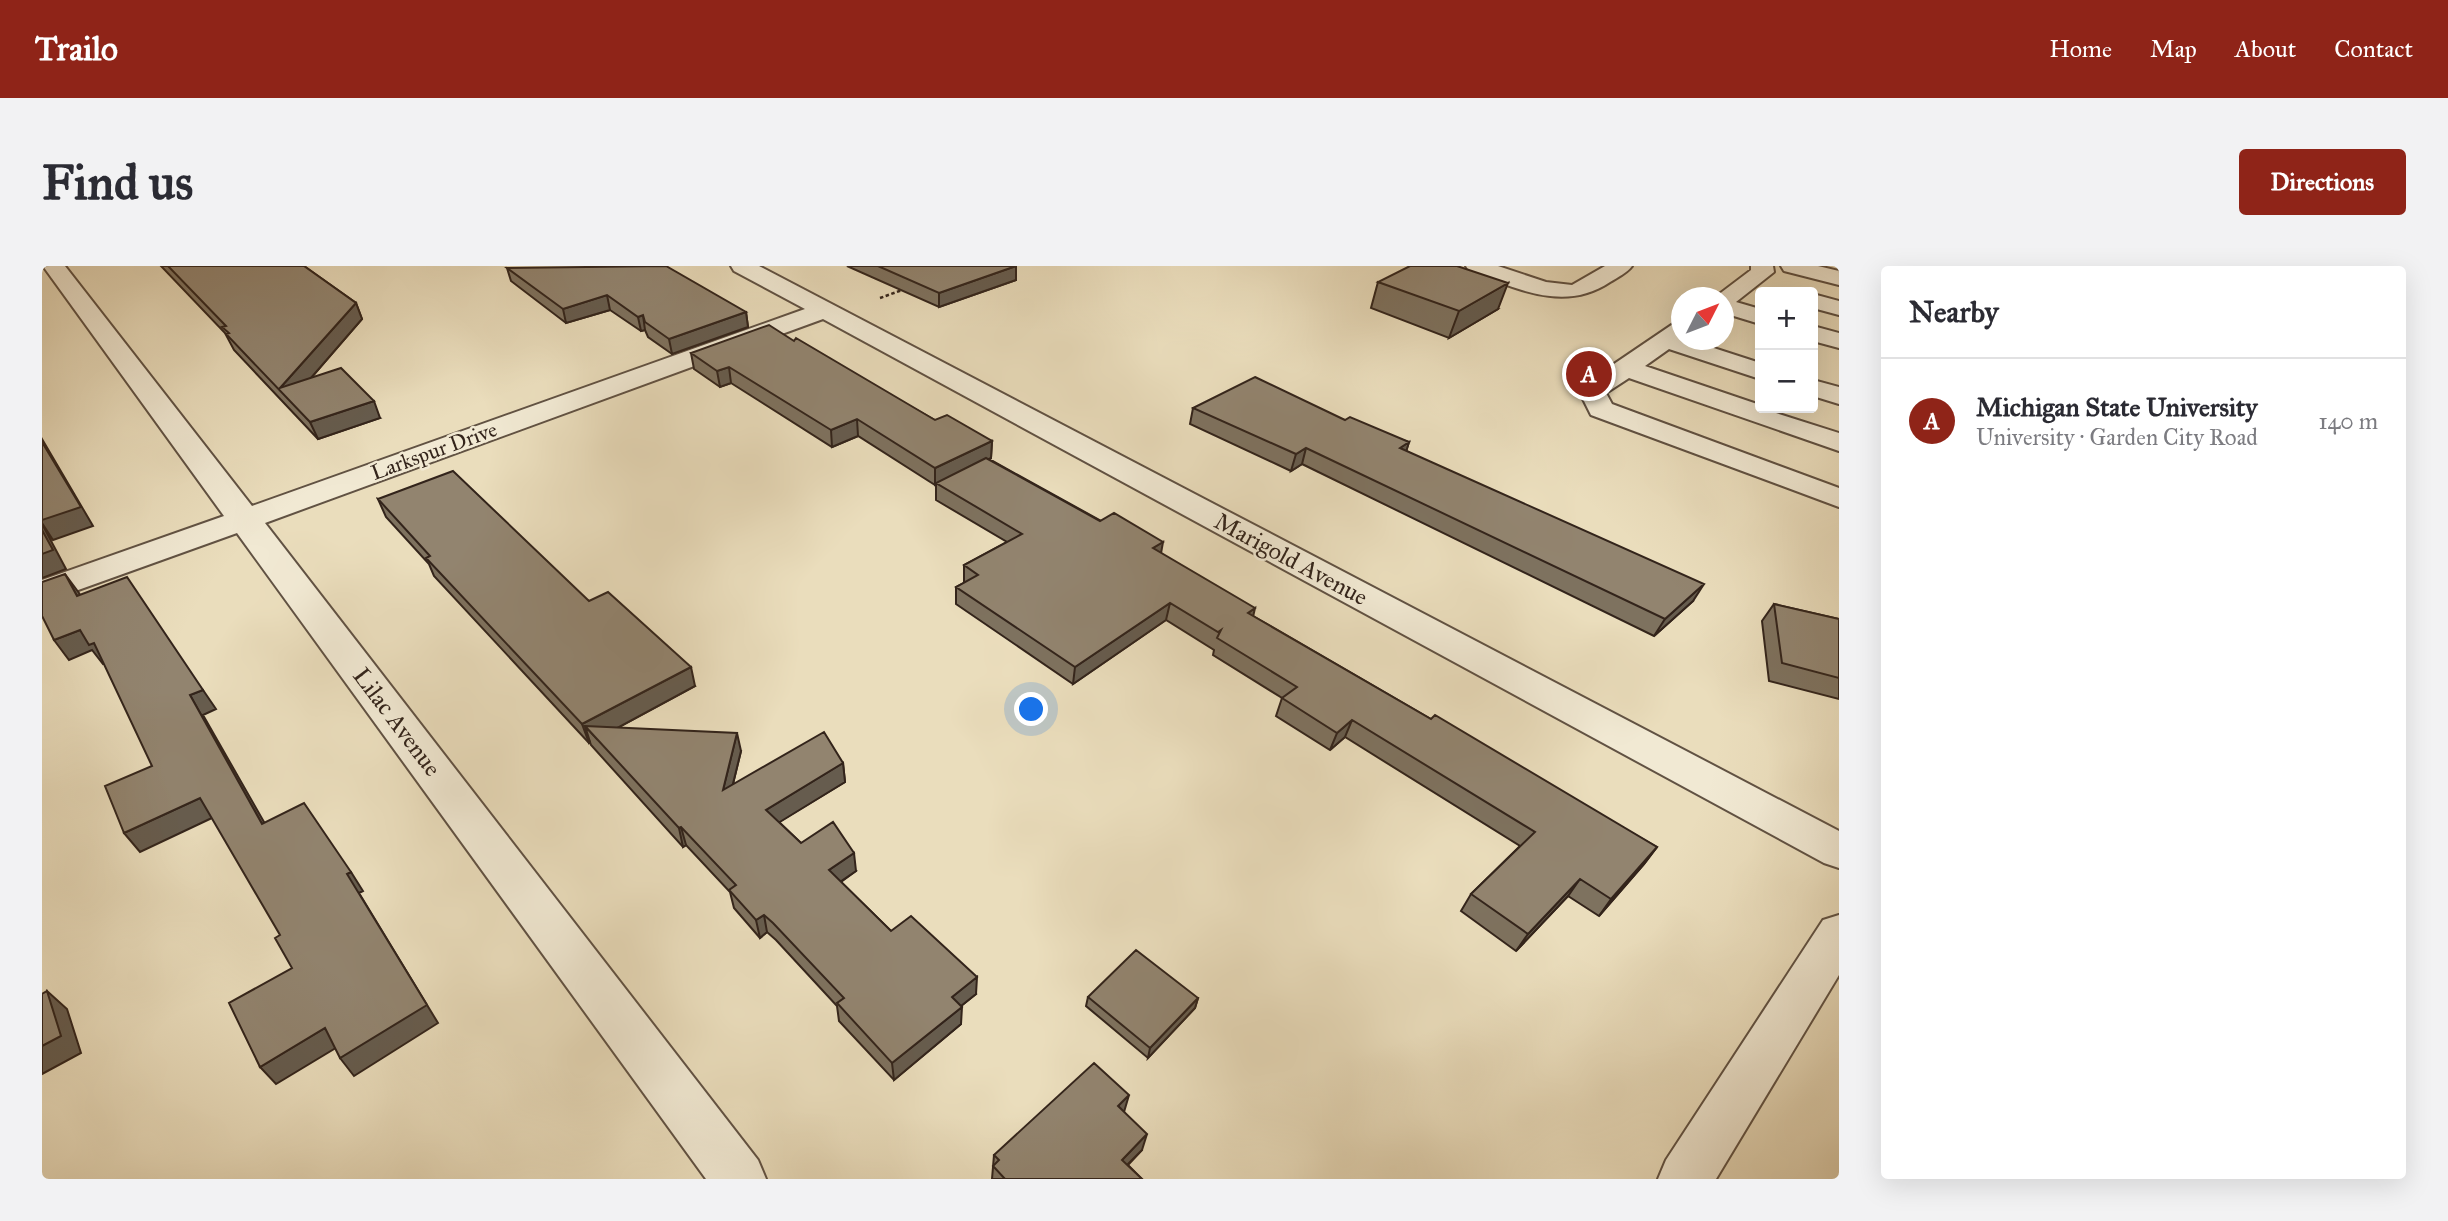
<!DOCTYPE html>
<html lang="en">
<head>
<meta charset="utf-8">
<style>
	body { margin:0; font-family:"IM FELL Great Primer",serif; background:#f2f2f3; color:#2b2b33 }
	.controls { position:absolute; right:21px; top:21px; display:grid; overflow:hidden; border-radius:7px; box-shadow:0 7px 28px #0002 }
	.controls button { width:63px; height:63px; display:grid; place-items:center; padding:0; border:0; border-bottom:2px solid #e1e1e2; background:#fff; color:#2b2b33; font:35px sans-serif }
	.compass { position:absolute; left:1629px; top:21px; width:63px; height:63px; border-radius:50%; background:#fff; box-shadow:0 7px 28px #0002; rotate:48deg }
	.you { position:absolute; left:990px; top:444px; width:24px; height:24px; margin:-18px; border:5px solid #fff; border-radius:50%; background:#1a73e8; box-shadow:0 0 0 10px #1a73e833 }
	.badge { display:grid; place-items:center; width:46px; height:46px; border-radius:50%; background:#8f2418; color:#fff; font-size:23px; font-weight:700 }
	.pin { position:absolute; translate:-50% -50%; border:4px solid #fff; box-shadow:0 2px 7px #0006 }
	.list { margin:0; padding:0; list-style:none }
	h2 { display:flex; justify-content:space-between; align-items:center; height:91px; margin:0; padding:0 28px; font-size:30px }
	h2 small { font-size:23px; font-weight:400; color:#7c7c81 }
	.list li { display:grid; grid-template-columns:46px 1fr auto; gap:21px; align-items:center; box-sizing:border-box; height:126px; padding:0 28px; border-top:2px solid #e1e1e2 }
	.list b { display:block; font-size:26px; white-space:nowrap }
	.list p { margin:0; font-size:23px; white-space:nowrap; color:#7c7c81 }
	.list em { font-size:23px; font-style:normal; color:#7c7c81 }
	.map { position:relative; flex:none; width:1797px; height:913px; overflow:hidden; border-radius:7px }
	header { display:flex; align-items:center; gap:42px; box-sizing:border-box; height:98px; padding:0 35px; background:#8f2418; color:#fff }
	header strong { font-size:33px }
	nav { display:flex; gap:38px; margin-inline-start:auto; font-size:24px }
	.intro { display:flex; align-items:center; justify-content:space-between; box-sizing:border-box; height:168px; padding:0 42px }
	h1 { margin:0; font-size:49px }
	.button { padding:18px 32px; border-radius:7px; background:#8f2418; color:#fff; font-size:24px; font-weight:700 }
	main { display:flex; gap:42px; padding:0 42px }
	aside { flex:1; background:#fff; border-radius:7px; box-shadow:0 7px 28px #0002 }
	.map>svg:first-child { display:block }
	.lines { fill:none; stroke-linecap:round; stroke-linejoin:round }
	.minor-casing { stroke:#615243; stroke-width:4 }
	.path { stroke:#33241b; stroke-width:2.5; stroke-dasharray:3.5 2.5; stroke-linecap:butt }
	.minor { fill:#f1e9d3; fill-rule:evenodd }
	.wall { fill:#7e725f; stroke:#33241b; stroke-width:2 }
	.shaded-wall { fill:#665c4e; stroke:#33241b; stroke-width:2 }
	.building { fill:#92846f; stroke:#33241b; stroke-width:2 }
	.labels { text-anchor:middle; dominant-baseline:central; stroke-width:5; stroke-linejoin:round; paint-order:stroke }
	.far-street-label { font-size:21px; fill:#33241b; stroke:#f1e9d3 }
	.street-label { font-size:24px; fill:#33241b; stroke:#f1e9d3 }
</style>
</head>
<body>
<header>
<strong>Trailo</strong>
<nav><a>Home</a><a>Map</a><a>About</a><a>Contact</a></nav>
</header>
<div class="intro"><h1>Find us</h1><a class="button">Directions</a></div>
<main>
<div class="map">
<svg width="1797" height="913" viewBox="0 0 1797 913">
	<rect width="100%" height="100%" fill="#eaddbc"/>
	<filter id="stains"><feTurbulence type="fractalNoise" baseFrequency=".00286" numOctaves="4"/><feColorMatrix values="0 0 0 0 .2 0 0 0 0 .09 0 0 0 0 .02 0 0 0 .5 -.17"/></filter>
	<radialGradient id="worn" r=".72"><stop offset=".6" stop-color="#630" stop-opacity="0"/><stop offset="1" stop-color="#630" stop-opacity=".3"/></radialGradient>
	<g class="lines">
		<g class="minor-casing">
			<path id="minor" d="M 1,0 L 23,0 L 210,240 L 763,43 L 692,5 L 689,0 L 717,0 L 1797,565 L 1797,602 L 1782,597 L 781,53 L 223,257 L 716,894 L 724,913 L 664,913 L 195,267 L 0,337 L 0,314 L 182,250 Z
				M 1424,0 L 1456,0 L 1504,16 L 1530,19 L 1563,0 L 1590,0 C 1585,7 1576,11 1568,16 C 1522,47 1474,22 1427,5 Z
				M 1709,0 L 1731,0 L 1732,6 L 1694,36 L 1718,43 L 1718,58 L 1682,47 L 1682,32 L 1672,32 L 1709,4 Z
				M 1739,0 L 1776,0 L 1797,5 L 1797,19 L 1742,5 Z
				M 1771,28 L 1797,35 L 1797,49 L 1771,42 Z
				M 1640,56 L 1640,74 L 1647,74 L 1718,97 L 1718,113 L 1627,83 L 1603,100 L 1718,139 L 1718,142 L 1797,167 L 1797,185 L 1587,112 L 1564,127 L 1570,138 L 1797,222 L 1797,241 L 1549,149 L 1537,125 L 1541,119 L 1631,58 Z
				M 1771,60 L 1797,67 L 1797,82 L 1771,75 Z
				M 1771,114 L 1797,121 L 1797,138 L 1771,130 Z
				M 1797,649 L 1797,709 L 1674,913 L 1616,913 L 1624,894 L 1781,654 Z"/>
		</g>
		<path class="path" d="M 838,32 L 863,23"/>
		<use href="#minor" class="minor"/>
	</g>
	<path class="wall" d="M 119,0 L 262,0 L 314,37 L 320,53 L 269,112 L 338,152 L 276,173 L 192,84 L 183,67 Z
		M 805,0 L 974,0 L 974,14 L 897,41 Z
		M 465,2 L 704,46 L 706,61 L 630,88 L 606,71 L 603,64 L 599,65 L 568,44 L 524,57 L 469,15 Z
		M 1336,16 L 1456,43 L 1407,72 L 1329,42 Z
		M 752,75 L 893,154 L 950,175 L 949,192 L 947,193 L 1119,288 L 1211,350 L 1389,453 L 1615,581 L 1602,598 L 1557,650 L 1526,630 L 1474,685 L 1419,645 L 1429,628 L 1478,580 L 1303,471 L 1288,484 L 1234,450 L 1240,432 L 1171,389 L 1172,384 L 1124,354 L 1031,418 L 914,338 L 914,321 L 922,317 L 922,299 L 965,276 L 894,234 L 894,218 L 893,219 L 816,170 L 790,181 L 689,117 L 678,121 L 652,103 L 649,87 Z
		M 1151,142 L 1303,154 L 1367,176 L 1364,185 L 1651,335 L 1612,370 L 1260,198 L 1249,205 L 1148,158 Z
		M 336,233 L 547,335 L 653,420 L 575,462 L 699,485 L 691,518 L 801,497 L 803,516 L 737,556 L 759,577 L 814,605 L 799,616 L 849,665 L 934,728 L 919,740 L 919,758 L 852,814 L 797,755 L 795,740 L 734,674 L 725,666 L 718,672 L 692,642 L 688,626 L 644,579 L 641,581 L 549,479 L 548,476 L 547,477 L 392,310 L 387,298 L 344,251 Z
		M 1732,338 L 1797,353 L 1797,433 L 1727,415 L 1720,355 Z
		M 1046,731 L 1156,732 L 1153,742 L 1106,792 L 1044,740 Z
		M 1082,846 L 1100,884 L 1086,899 L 1100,913 L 950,913 L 952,889 Z"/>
	<path class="shaded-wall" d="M 974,0 L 974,14 L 897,41 L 897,27 Z
		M 1466,17 L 1456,43 L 1407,72 L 1417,45 Z
		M 565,29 L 568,44 L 524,57 L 521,43 Z
		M 314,37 L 320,53 L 249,135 L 238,122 Z
		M 704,46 L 706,61 L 630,88 L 627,73 Z
		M 601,49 L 603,64 L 599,65 L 596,51 Z
		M 687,101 L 689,117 L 678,121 L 675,105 Z
		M 332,135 L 338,152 L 276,173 L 268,156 Z
		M 815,153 L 816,170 L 790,181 L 789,164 Z
		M 0,173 L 51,260 L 11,274 L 0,257 Z
		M 950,175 L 949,192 L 893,219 L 893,202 Z
		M 1367,176 L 1362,193 L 1358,182 Z
		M 1264,182 L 1260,198 L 1249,205 L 1254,188 Z
		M 0,258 L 24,303 L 0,312 Z
		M 1121,276 L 1118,293 L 1111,282 Z
		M 23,308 L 37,327 L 49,349 L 35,330 Z
		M 1662,318 L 1651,335 L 1612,370 L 1623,353 Z
		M 1128,337 L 1124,354 L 1031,418 L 1033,401 Z
		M 1213,342 L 1209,360 L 1206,347 Z
		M 38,364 L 52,377 L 66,396 L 61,398 L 50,384 L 27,394 L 12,374 Z
		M 649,401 L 653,420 L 555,473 L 543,460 L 548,476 L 547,477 L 540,458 Z
		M 161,424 L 174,443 L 161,449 L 234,577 L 220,558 L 148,429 Z
		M 1310,454 L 1303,471 L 1288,484 L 1295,467 Z
		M 695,467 L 699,485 L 685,542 L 681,524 Z
		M 801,497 L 803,516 L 728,562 L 724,544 Z
		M 158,532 L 172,551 L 98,586 L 82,567 Z
		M 639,561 L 644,579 L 641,581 L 637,562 Z
		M 1615,581 L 1602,598 L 1557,650 L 1569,633 Z
		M 812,587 L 814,605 L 789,622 L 787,604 Z
		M 309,606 L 321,625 L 317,627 L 396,757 L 312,810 L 298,792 L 305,608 Z
		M 1538,613 L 1526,630 L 1474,685 L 1486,668 Z
		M 722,649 L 725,666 L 718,672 L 714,654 Z
		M 935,711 L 934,728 L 909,748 L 910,731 Z
		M 5,725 L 25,743 L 39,787 L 0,808 L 0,780 Z
		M 1156,732 L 1153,742 L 1106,792 L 1108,782 Z
		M 920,741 L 919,758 L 852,814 L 850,797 Z
		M 283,762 L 297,780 L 234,818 L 218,801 Z
		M 1087,829 L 1082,846 L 1076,840 Z
		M 1105,868 L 1100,884 L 1075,909 L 1080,894 Z"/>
	<path class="building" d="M 126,0 L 262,0 L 314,37 L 238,122 L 299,102 L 332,135 L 268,156 L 184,68 L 187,67 L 180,61 L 184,60 Z
		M 624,0 L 704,46 L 627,73 L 603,56 L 601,49 L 596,51 L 565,29 L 521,43 L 465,2 Z
		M 836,0 L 974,0 L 897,27 Z
		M 1368,0 L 1415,0 L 1466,17 L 1417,45 L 1336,16 Z
		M 727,59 L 752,75 L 754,72 L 893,154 L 905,149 L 950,175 L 893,202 L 815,153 L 789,164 L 687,101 L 675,105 L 649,87 Z
		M 1213,111 L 1303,154 L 1308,151 L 1367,176 L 1358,182 L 1662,318 L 1623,353 L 1264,182 L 1254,188 L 1151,142 Z
		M 0,176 L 39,241 L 0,254 Z
		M 944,192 L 1058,255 L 1072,247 L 1121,276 L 1111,282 L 1213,342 L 1206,347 L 1389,453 L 1393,449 L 1615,581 L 1569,633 L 1538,613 L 1486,668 L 1429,628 L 1493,566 L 1310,454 L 1295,467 L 1240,432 L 1255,421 L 1175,372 L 1179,364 L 1176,366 L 1128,337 L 1033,401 L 914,321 L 936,309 L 922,299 L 980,268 L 894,217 Z
		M 411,205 L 547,335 L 566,326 L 649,401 L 540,458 L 384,292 L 388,290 L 336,233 Z
		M 0,264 L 11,284 L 0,288 Z
		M 23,308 L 35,330 L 85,311 L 161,424 L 148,429 L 220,558 L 262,537 L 309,606 L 305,608 L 385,739 L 298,792 L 283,762 L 218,801 L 187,737 L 250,702 L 233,672 L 238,669 L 158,532 L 82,567 L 63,520 L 110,500 L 52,377 L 47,379 L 38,364 L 12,374 L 0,350 L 0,316 Z
		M 1732,338 L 1797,353 L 1797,412 L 1740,397 Z
		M 543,460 L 695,467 L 681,524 L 782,466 L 801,497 L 724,544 L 759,577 L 791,556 L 812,587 L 787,604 L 849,665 L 869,650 L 935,711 L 910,731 L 920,741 L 850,797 L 795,737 L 802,732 L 731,657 L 722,649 L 714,654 L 687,624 L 694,619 L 639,561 L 637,562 Z
		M 1094,684 L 1156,732 L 1108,782 L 1046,731 Z
		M 5,725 L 19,770 L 0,780 L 0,728 Z
		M 1052,797 L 1087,829 L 1076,840 L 1105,868 L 1080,894 L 1100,913 L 963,913 L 951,900 L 957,894 L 952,889 Z"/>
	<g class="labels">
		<g class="far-street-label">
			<text transform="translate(392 185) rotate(-20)">Larkspur Drive</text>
		</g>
		<g class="street-label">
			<text transform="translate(1249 293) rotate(28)">Marigold Avenue</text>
			<text transform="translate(355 456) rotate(53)">Lilac Avenue</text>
		</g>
	</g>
	<rect width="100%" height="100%" filter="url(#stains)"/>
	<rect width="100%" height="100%" fill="url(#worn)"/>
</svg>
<div class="controls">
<button>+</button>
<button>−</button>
</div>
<svg class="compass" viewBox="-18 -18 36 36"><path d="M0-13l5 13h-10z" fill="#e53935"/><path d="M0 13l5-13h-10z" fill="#7c7c81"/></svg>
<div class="you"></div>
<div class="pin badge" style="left:1547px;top:108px">A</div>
</div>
<aside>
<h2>Nearby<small></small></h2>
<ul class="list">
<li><span class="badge">A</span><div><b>Michigan State University</b><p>University · Garden City Road</p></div><em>140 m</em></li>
</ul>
</aside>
</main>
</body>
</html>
